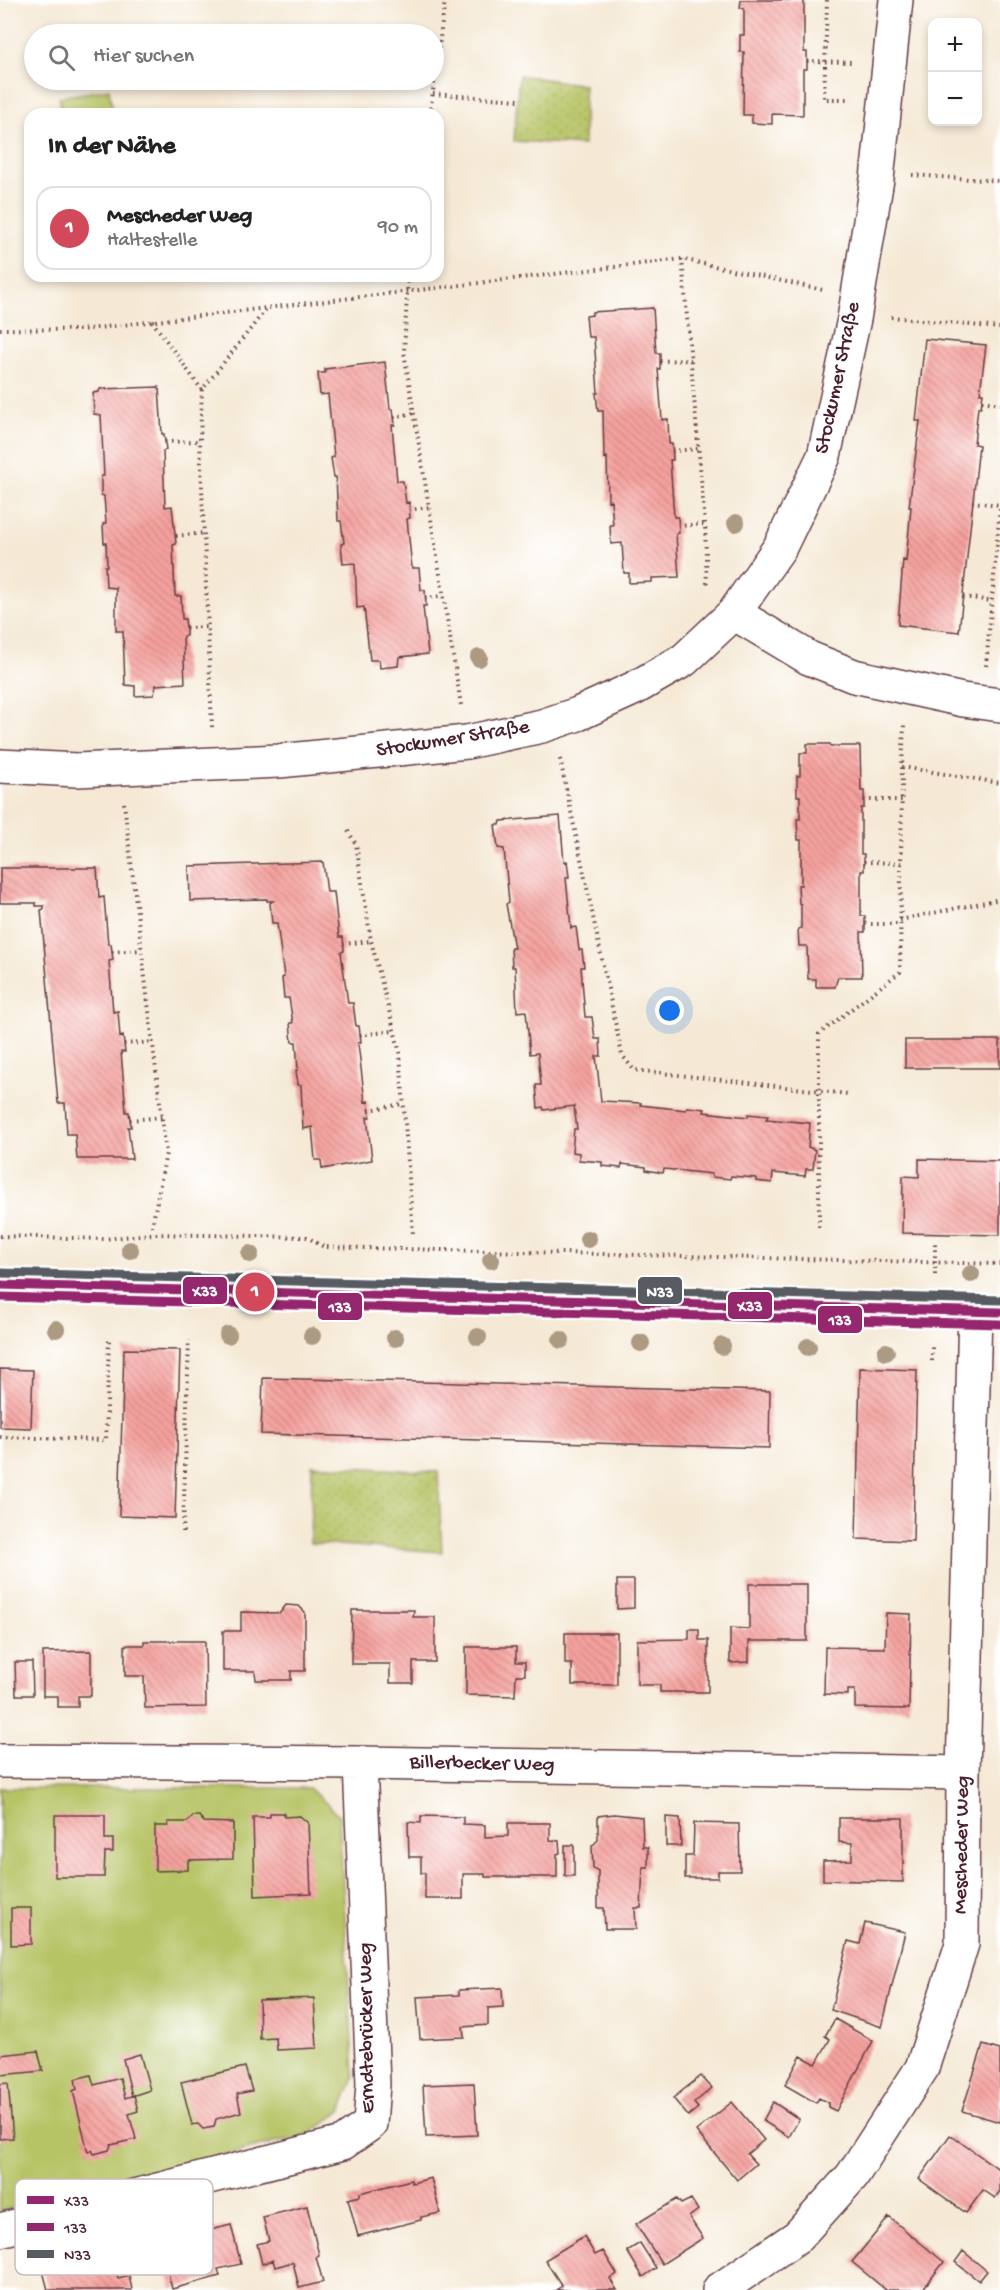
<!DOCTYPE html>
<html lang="de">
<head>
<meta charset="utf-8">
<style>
	body { margin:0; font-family:"Gochi Hand",sans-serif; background:#f2f2f2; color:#222 }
	.controls { position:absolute; right:18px; top:18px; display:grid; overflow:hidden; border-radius:12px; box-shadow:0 3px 9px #0003 }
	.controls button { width:54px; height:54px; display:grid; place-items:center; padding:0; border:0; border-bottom:2px solid #e0e0e0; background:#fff; color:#222; font:30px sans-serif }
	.you { position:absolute; left:670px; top:1011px; width:21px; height:21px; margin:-15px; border:4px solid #fff; border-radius:50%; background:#1a73e8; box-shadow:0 0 0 9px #1a73e833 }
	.badge { display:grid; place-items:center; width:39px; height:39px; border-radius:50%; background:#d1495b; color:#fff; font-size:20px; font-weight:700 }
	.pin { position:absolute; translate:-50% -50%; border:3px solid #fff; box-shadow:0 2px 6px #0006 }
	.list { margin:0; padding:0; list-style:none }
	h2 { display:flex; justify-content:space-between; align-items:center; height:78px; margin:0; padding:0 24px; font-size:26px }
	h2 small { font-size:20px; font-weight:400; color:#767676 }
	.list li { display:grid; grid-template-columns:39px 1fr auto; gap:18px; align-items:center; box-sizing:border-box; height:84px; margin:0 12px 12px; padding:0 12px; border:2px solid #e0e0e0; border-radius:18px }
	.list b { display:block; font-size:22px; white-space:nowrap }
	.list p { margin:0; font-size:20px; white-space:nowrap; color:#767676 }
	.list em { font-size:20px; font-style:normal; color:#767676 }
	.icon { flex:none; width:33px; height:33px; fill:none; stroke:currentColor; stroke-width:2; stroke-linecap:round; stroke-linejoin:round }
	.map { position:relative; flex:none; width:1000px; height:2290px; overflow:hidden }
	.search { position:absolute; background:#fff; box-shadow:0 3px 9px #0003; left:24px; top:24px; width:420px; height:66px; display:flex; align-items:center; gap:15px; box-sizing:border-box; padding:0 21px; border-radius:33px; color:#767676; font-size:22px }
	.panel { position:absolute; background:#fff; box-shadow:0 3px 9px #0003; left:24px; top:108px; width:420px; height:174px; border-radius:18px }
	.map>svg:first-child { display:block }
	.grass { fill:url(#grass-dots); stroke:#807248; stroke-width:1.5 }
	.garden { fill:#b7c466; stroke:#807248; stroke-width:1.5 }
	.building { fill:url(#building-back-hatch) }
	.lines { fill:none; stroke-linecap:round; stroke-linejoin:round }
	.street-casing { stroke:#643d44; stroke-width:36 }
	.secondary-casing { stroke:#643d44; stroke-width:36 }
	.path { stroke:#643d44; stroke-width:4; stroke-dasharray:1.5 4.5; stroke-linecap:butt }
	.street { stroke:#fff; stroke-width:33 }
	.secondary { stroke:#fae7c3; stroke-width:33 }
	.bus-1-casing { stroke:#fff; stroke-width:14 }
	.bus-2-casing { stroke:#fff; stroke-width:14 }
	.bus-3-casing { stroke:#fff; stroke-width:14 }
	.bus-1 { stroke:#95276e; stroke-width:9 }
	.bus-2 { stroke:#95276e; stroke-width:9 }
	.bus-3 { stroke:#595b62; stroke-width:9 }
	.tree { fill:#ac9a83 }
	.labels { text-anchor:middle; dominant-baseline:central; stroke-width:4.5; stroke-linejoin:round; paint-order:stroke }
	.street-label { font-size:21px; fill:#4a1f2b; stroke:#fff }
	.key { fill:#fff; stroke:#c9bcbf; stroke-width:1.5 }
	.key-label { font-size:16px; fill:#4a1f2b }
	.line-badge { stroke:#fff; stroke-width:2 }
	.badge-label { font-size:16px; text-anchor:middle; font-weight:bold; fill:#fff }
</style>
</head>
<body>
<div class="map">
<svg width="1000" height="2290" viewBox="0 0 1000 2290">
	<defs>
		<pattern id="grass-dots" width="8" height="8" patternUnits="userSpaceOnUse" patternTransform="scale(1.5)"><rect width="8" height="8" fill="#b7c466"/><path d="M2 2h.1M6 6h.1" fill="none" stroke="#9fa859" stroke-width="1.8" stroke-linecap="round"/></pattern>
		<pattern id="building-back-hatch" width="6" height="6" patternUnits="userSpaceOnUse" patternTransform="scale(1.5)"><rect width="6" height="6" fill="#f6a29e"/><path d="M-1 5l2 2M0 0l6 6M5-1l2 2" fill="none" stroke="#c98381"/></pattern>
	</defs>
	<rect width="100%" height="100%" fill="#fff"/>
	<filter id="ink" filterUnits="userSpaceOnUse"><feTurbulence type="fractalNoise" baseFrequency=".0167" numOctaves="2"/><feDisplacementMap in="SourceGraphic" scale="12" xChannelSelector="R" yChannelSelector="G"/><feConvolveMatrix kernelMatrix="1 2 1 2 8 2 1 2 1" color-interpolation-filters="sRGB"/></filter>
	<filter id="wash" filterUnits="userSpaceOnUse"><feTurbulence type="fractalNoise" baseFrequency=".008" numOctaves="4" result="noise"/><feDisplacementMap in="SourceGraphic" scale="24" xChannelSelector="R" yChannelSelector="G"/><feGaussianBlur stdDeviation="1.35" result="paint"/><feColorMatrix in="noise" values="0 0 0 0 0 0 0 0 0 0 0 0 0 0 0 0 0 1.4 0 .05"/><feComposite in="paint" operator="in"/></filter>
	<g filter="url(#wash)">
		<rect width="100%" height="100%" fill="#f5e9d5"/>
		<path class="grass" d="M 519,75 L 584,85 L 584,145 L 514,141 Z
			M 312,1465 L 438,1472 L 442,1552 L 310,1543 Z"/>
		<path class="garden" d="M 109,89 L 113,114 L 62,114 L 59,97 Z
			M 0,1788 L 309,1788 L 339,1815 L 354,2077 L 341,2111 L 310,2134 L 0,2211 Z"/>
		<g id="blocks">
			<path class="building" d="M 741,0 L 804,0 L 804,52 L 807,52 L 807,69 L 803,69 L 803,115 L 772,114 L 772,124 L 752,123 L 752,115 L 743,115 L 744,52 L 740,52 L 740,35 L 744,35 L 744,8 L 740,8 Z
				M 653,308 L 656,353 L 660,353 L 660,369 L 658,369 L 662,420 L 668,419 L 669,444 L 672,444 L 673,460 L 670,460 L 674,517 L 678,517 L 679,533 L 676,534 L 679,577 L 652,578 L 652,582 L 629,583 L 629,573 L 624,573 L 622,543 L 611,544 L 610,525 L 613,525 L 611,500 L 608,501 L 607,457 L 604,458 L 603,411 L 598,411 L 596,393 L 598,393 L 594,337 L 588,337 L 586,316 L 592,315 L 592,312 Z
				M 925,339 L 986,345 L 980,393 L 983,393 L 981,407 L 978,407 L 974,444 L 979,445 L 959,632 L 898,625 L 903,560 L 906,561 L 911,507 L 909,507 L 920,421 L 916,421 Z
				M 385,362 L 390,409 L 393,409 L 395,425 L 392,425 L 397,481 L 403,481 L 406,503 L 409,502 L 410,518 L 407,519 L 412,568 L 419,568 L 421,590 L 425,590 L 426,606 L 423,606 L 428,654 L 399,657 L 398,666 L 380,668 L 379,660 L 370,660 L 364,607 L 357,608 L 355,563 L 343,564 L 341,544 L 344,543 L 341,521 L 338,521 L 336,477 L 334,477 L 331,458 L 334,457 L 328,394 L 320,395 L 318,373 L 325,373 L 325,369 Z
				M 159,387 L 162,434 L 164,434 L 166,450 L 163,451 L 165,507 L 172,506 L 176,544 L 173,545 L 175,596 L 181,596 L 182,619 L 185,619 L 186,628 L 186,636 L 183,636 L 185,683 L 156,685 L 154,695 L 135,696 L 135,686 L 125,685 L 123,631 L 116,631 L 116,588 L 106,587 L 105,566 L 107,566 L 106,543 L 104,543 L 103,524 L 106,523 L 104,496 L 101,495 L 101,476 L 104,476 L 101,415 L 94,414 L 93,393 L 99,392 L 100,389 Z
				M 807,744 L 830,744 L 831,746 L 860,746 L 861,791 L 864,791 L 864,808 L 861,808 L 861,854 L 864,854 L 864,871 L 861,871 L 861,916 L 865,916 L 865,932 L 861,932 L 862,977 L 838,977 L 835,987 L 816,987 L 816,979 L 808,979 L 807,946 L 799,946 L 798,929 L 801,928 L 801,904 L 799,904 L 798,885 L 801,885 L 801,840 L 798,840 L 797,819 L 800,819 L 800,796 L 797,796 L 797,776 L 800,776 L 800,753 L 807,753 Z
				M 560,816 L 564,862 L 567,861 L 569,877 L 566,878 L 571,928 L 576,927 L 579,950 L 582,950 L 584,967 L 581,967 L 585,1017 L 592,1017 L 595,1039 L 600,1039 L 601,1056 L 596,1056 L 601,1101 L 641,1103 L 640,1105 L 686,1110 L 687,1107 L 705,1109 L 704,1112 L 748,1117 L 748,1114 L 768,1116 L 766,1119 L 810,1123 L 808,1147 L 815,1150 L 813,1169 L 806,1169 L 805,1176 L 773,1173 L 772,1183 L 756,1181 L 756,1178 L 731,1176 L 730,1179 L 712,1177 L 712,1174 L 664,1169 L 663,1173 L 646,1170 L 646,1167 L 622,1164 L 621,1168 L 602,1166 L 602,1162 L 579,1160 L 579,1153 L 572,1152 L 574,1129 L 577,1129 L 574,1106 L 544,1110 L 543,1107 L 538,1108 L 536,1085 L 541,1085 L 538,1053 L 530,1054 L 526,1011 L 517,1012 L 515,967 L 512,967 L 511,948 L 514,948 L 506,904 L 509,902 L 504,849 L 498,848 L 495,825 L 500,825 L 501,821 Z
				M 323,862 L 327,892 L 334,892 L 339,937 L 343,937 L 344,951 L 341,952 L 348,1003 L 353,1003 L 356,1026 L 359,1026 L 361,1042 L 358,1043 L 365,1102 L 368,1101 L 370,1117 L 367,1117 L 372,1160 L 322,1169 L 321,1160 L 315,1160 L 312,1127 L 303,1129 L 301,1085 L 298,1085 L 296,1070 L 298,1070 L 296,1042 L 292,1042 L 290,1023 L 293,1023 L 289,998 L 284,998 L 282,978 L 284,977 L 277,923 L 272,923 L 270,903 L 273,901 L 267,901 L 267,899 L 190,901 L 189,866 Z
				M 0,868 L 97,868 L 99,898 L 104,897 L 108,944 L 111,944 L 113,960 L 109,961 L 113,1012 L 118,1011 L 120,1037 L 123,1036 L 125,1052 L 121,1052 L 126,1112 L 129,1112 L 131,1127 L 128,1127 L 132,1159 L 77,1159 L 75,1134 L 67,1134 L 65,1103 L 58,1103 L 41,910 L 44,909 L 44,906 L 36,906 L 36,903 L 0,903 Z
				M 905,1040 L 1000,1040 L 1000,1068 L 905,1068 Z
				M 919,1159 L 1000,1161 L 1000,1235 L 902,1233 L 903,1176 L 919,1177 Z
				M 124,1349 L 180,1350 L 175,1518 L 119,1516 Z
				M 860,1368 L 917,1370 L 913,1541 L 856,1539 Z
				M 0,1369 L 33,1370 L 31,1428 L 0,1427 Z
				M 263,1378 L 770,1391 L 769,1448 L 261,1434 Z
				M 617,1580 L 634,1580 L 634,1608 L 617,1609 Z
				M 749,1584 L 807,1584 L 807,1641 L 749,1641 L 749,1662 L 730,1663 L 730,1628 L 749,1629 Z
				M 286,1605 L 299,1606 L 305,1612 L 305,1671 L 291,1671 L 291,1680 L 256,1680 L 255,1671 L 223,1671 L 223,1631 L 241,1631 L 241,1612 L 280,1613 Z
				M 352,1610 L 414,1610 L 413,1617 L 435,1617 L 435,1662 L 413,1662 L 413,1683 L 390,1683 L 390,1664 L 351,1664 Z
				M 886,1613 L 911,1614 L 909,1709 L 855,1708 L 855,1690 L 848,1690 L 848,1695 L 824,1694 L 825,1647 L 885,1648 Z
				M 689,1629 L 699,1629 L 699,1640 L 708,1640 L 708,1692 L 660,1692 L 660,1685 L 637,1685 L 637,1640 L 689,1639 Z
				M 565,1633 L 617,1633 L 617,1685 L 572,1685 L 572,1664 L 565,1664 Z
				M 144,1641 L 205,1641 L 206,1707 L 145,1708 L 144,1676 L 125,1676 L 125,1645 L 144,1645 Z
				M 466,1647 L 516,1647 L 516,1662 L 525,1662 L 525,1675 L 516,1675 L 515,1696 L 466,1695 Z
				M 91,1651 L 91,1696 L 78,1696 L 78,1707 L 58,1707 L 58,1696 L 43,1696 L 43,1652 Z
				M 15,1662 L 32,1662 L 33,1695 L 16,1695 Z
				M 270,1813 L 284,1813 L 284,1817 L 300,1816 L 308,1823 L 311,1893 L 255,1896 L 253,1817 L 270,1817 Z
				M 614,1814 L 642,1817 L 643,1847 L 648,1847 L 648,1867 L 643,1867 L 641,1908 L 635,1908 L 636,1929 L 605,1929 L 604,1908 L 598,1908 L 598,1871 L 593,1868 L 592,1846 L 598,1840 L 598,1816 Z
				M 55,1815 L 105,1815 L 105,1839 L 113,1839 L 113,1852 L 105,1852 L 104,1877 L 55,1877 Z
				M 193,1816 L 199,1816 L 204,1822 L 233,1823 L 233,1859 L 188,1860 L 188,1870 L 155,1871 L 155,1826 L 168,1826 L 168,1822 L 187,1822 Z
				M 421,1816 L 463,1817 L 463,1824 L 485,1825 L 485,1837 L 508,1836 L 508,1823 L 550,1823 L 550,1840 L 559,1841 L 560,1853 L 557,1854 L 557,1877 L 485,1877 L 485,1874 L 463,1874 L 463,1899 L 425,1899 L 425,1873 L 421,1873 L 421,1857 L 409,1857 L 408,1822 L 421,1823 Z
				M 666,1817 L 680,1818 L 681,1846 L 666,1846 Z
				M 839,1818 L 903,1818 L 903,1882 L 823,1880 L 823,1861 L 852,1860 L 852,1843 L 839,1842 Z
				M 694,1823 L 739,1824 L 740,1871 L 718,1871 L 718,1878 L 685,1878 L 685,1856 L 693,1856 Z
				M 565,1845 L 574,1845 L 574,1876 L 565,1876 Z
				M 11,1908 L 31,1908 L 31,1944 L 11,1945 Z
				M 865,1923 L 905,1932 L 882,2027 L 831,2010 L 848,1941 L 860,1944 Z
				M 502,1988 L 503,2007 L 488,2008 L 488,2025 L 463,2027 L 464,2037 L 420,2039 L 417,1997 L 459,1995 L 459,1990 Z
				M 314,1998 L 317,2048 L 277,2050 L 276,2038 L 260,2039 L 259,2000 Z
				M 835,2019 L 873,2041 L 836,2111 L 828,2107 L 828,2103 L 819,2098 L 816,2103 L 785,2085 L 801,2056 L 816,2064 L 830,2039 L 825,2036 Z
				M 983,2045 L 1000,2050 L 1000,2122 L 962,2111 Z
				M 38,2051 L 43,2071 L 0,2075 L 0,2055 Z
				M 140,2054 L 150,2090 L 132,2096 L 123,2059 Z
				M 245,2067 L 252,2091 L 237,2094 L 241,2112 L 216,2119 L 214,2127 L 203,2129 L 198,2124 L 192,2125 L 181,2082 Z
				M 91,2075 L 94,2085 L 120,2078 L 125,2098 L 134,2095 L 138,2111 L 129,2114 L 136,2139 L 111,2145 L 109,2150 L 94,2154 L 92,2150 L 88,2152 L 73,2091 L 77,2089 L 75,2079 Z
				M 701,2076 L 712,2088 L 694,2103 L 698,2108 L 688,2116 L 673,2098 Z
				M 8,2083 L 13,2138 L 0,2139 L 0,2084 Z
				M 474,2083 L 477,2135 L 426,2137 L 423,2085 Z
				M 732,2102 L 764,2140 L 747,2154 L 756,2164 L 737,2180 L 696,2131 Z
				M 773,2102 L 799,2119 L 789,2137 L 763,2121 Z
				M 950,2135 L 1000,2170 L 1000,2191 L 995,2198 L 983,2190 L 966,2213 L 919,2179 Z
				M 431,2178 L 440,2213 L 421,2217 L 421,2220 L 358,2236 L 348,2199 L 360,2196 L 360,2193 L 411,2180 L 412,2183 Z
				M 677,2199 L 681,2204 L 691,2199 L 698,2210 L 689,2217 L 703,2238 L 662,2264 L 636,2224 Z
				M 307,2206 L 319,2255 L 316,2257 L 323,2282 L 299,2288 L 293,2262 L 275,2267 L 273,2260 L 262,2264 L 257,2244 L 269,2241 L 263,2217 Z
				M 889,2217 L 944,2262 L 922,2290 L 886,2290 L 852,2262 Z
				M 231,2225 L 241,2264 L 218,2269 L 220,2276 L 172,2289 L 162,2247 L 172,2244 L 171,2240 Z
				M 584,2236 L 595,2255 L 603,2251 L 617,2274 L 610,2279 L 617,2290 L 556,2290 L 562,2286 L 545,2260 Z
				M 640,2243 L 656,2268 L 643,2277 L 627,2251 Z
				M 963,2251 L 987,2271 L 979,2281 L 955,2262 Z
				M 112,2255 L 118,2278 L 129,2275 L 132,2290 L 48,2290 L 43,2271 Z"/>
		</g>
	</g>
	<g filter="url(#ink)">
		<use href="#blocks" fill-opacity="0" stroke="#643d44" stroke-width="1.5"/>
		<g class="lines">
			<g class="street-casing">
				<path id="street" d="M 734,613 L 809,658 L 854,676 L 963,700 L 1000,705
					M 0,766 L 77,770 L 279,761 L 467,742 L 542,726 L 578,714 L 635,688 L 684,660 L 734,613 L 780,547 L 824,456 L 854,319 L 877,179 L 896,0
					M 0,1761 L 360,1763 L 963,1773
					M 0,2230 L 343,2143 L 370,2124 L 373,2084 L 360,1763
					M 719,2290 L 798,2236 L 852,2176 L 922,2068 L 962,1944 L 963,1773 L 975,1311"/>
			</g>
			<g class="secondary-casing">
				<path id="secondary" d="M 0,1285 L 1000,1312"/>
			</g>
			<path class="path" d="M 827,0 L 824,99 L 851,99
				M 807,61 L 854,62
				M 433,94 L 519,100
				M 430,114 L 445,0
				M 912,175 L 1000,181
				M 682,259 L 705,524 L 707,587
				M 408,276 L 404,352 L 461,705
				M 891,317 L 1000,328
				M 152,321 L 202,390
				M 0,329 L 80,330 L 682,259 L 823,290
				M 660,361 L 691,360
				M 982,401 L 1000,404
				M 394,417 L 414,413
				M 165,442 L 200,441
				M 672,451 L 698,449
				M 972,502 L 1000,505
				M 409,510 L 429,507
				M 678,526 L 705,524
				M 176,536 L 204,533
				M 963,597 L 992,601
				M 425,598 L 443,596
				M 186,628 L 207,627
				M 986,666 L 1000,508
				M 212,727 L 200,441 L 202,390 L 267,308
				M 560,759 L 622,1055 L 634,1070 L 848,1094
				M 902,767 L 1000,783
				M 864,800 L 902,800
				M 124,803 L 166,1153 L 152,1227
				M 348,831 L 356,844 L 371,941 L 400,1053 L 413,1234
				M 864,862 L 901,863
				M 900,920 L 1000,899
				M 865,924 L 900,924
				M 343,944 L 371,941
				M 112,952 L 142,950
				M 360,1035 L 394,1031
				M 124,1044 L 153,1042
				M 369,1110 L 403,1104
				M 130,1120 L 162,1117
				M 819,1227 L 819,1034 L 900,972 L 902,767 L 904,725
				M 0,1236 L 104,1239 L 151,1234 L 307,1237 L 324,1247 L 1000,1264
				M 935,1275 L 935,1243
				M 932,1361 L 932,1347
				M 0,1437 L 106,1440 L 109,1339
				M 183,1532 L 189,1340"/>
			<use href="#street" class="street"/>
			<use href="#secondary" class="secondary"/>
			<g class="bus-1-casing">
				<path id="bus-1" d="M 0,1285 L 1000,1312"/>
			</g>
			<g class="bus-2-casing">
				<path id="bus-2" d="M 0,1297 L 1000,1324"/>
			</g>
			<g class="bus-3-casing">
				<path id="bus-3" d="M 0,1273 L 1000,1300"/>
			</g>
			<use href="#bus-1" class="bus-1"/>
			<use href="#bus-2" class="bus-2"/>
			<use href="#bus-3" class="bus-3"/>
		</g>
		<g class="tree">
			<circle cx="736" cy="523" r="9"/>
			<circle cx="479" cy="658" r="9"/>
			<circle cx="588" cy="1239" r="9"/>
			<circle cx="130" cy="1250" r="9"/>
			<circle cx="250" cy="1254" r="9"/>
			<circle cx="491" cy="1260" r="9"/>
			<circle cx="971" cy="1274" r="9"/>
			<circle cx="56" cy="1329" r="9"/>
			<circle cx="228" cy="1335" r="9"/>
			<circle cx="312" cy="1336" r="9"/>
			<circle cx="478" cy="1337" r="9"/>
			<circle cx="395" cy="1338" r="9"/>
			<circle cx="561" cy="1340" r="9"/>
			<circle cx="641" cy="1343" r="9"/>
			<circle cx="722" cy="1346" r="9"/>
			<circle cx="808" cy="1347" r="9"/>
			<circle cx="886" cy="1352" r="9"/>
		</g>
	</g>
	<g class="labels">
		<g class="street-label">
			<text transform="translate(839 378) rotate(-78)">Stockumer Straße</text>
			<text transform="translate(453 740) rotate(-9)">Stockumer Straße</text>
			<text transform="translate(482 1765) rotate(1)">Billerbecker Weg</text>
			<text transform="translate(963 1845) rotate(-89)">Mescheder Weg</text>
			<text transform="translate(368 2028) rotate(-91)">Erndtebrücker Weg</text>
		</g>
	</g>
	<rect x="15" y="2179" width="198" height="96" rx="9" class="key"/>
	<rect x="27" y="2196" width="27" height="8" fill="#95276e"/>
	<rect x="27" y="2223" width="27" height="8" fill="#95276e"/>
	<rect x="27" y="2250" width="27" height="8" fill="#595b62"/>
	<g class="key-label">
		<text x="64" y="2206">X33</text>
		<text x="64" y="2233">133</text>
		<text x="64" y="2260">N33</text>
	</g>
	<g class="line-badge">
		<rect x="182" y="1276" width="46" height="29" rx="6" fill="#95276e"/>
		<rect x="637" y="1276" width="46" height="29" rx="6" fill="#595b62"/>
		<rect x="727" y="1291" width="46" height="29" rx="6" fill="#95276e"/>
		<rect x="317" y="1292" width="46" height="29" rx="6" fill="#95276e"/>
		<rect x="817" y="1305" width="46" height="29" rx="6" fill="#95276e"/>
	</g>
	<g class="badge-label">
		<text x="205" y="1296">X33</text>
		<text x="660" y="1297">N33</text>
		<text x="750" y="1311">X33</text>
		<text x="340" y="1312">133</text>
		<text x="840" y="1325">133</text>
	</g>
</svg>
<div class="controls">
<button>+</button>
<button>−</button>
</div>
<div class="you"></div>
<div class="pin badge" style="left:255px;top:1292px">1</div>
<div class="search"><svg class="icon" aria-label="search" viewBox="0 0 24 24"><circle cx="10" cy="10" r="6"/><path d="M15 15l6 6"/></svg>Hier suchen</div>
<section class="panel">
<h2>In der Nähe<small></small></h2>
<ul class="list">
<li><span class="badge">1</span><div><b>Mescheder Weg</b><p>Haltestelle</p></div><em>90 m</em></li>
</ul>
</section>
</div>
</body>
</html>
